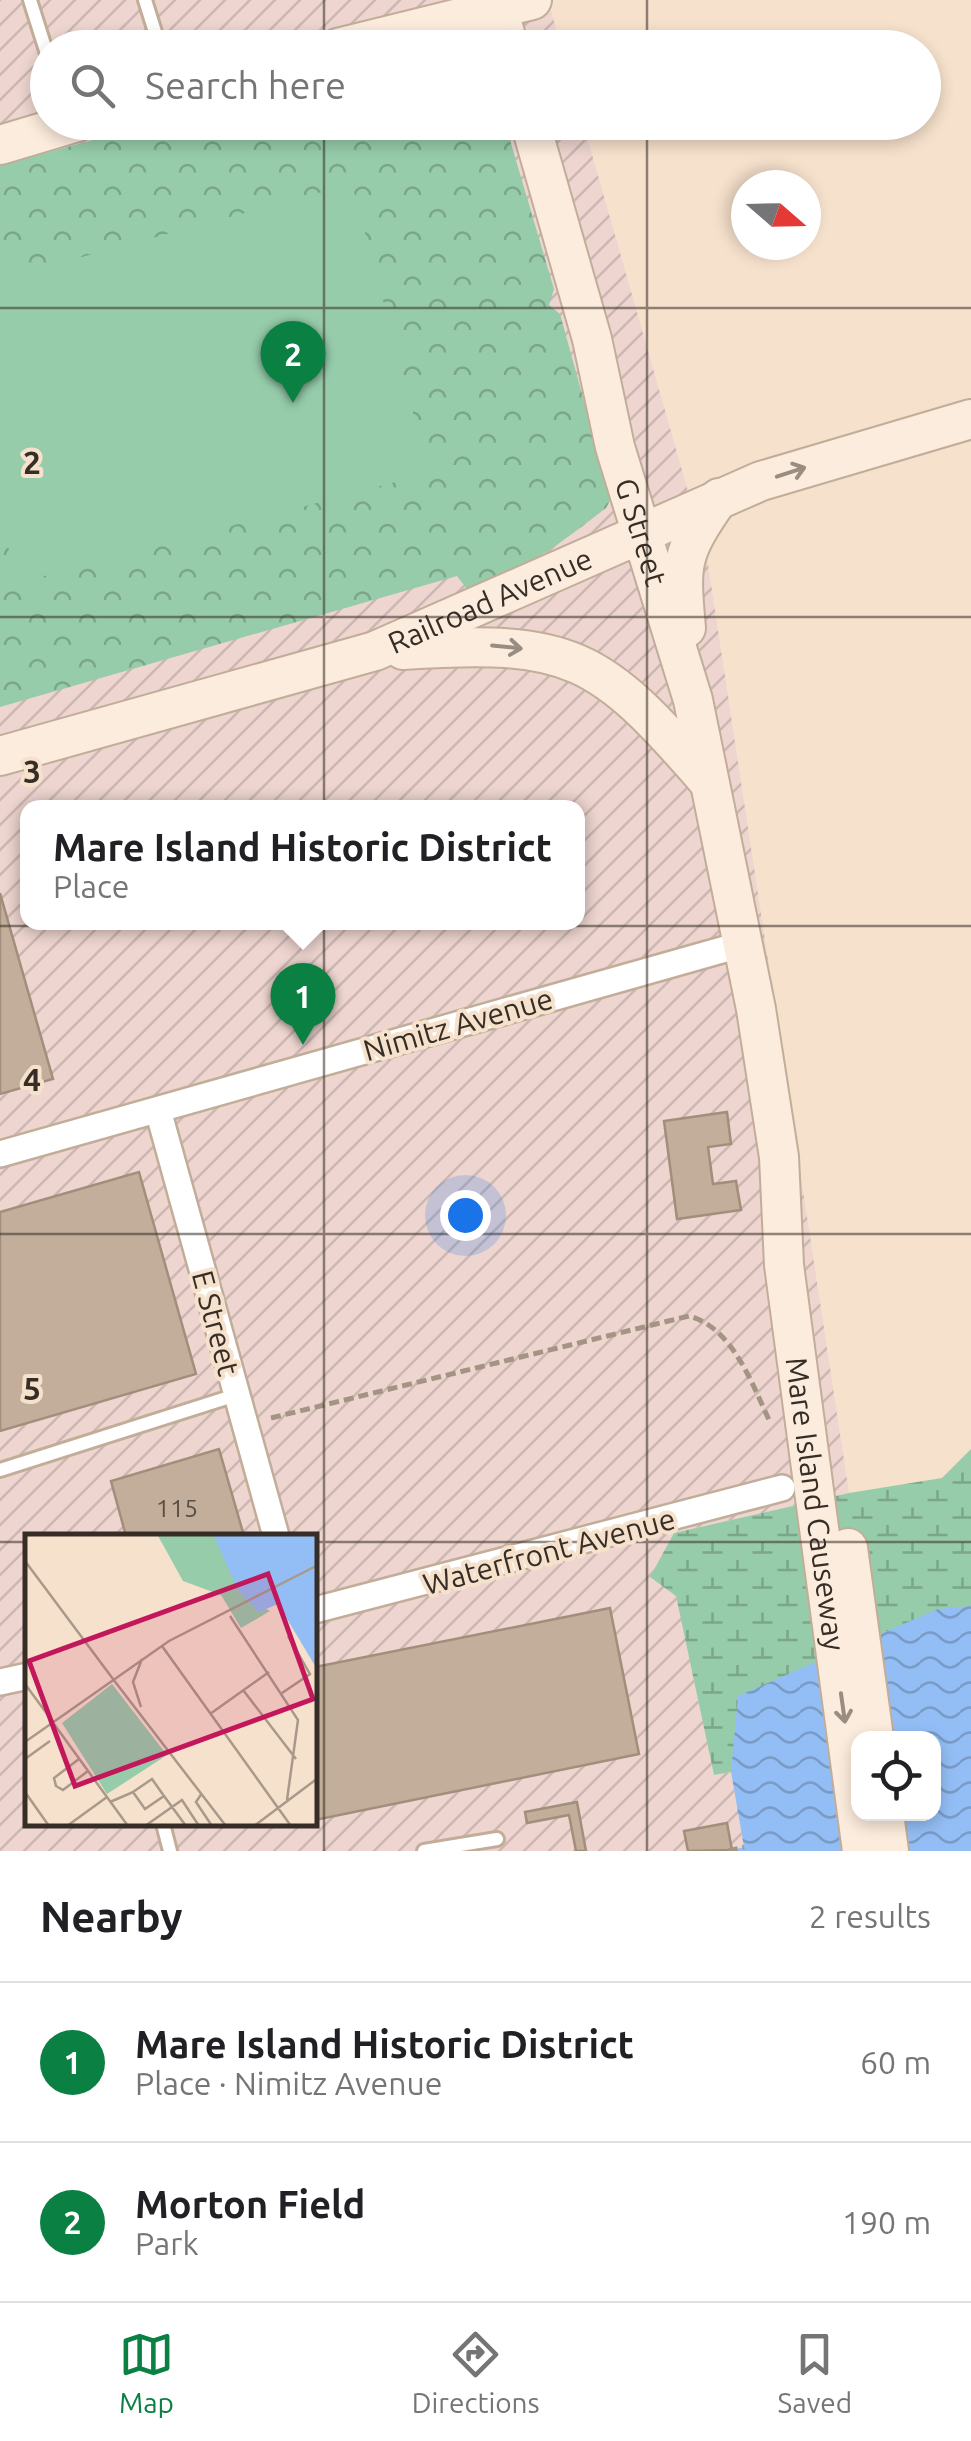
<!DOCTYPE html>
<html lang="en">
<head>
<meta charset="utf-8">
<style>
	body { margin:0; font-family:Ubuntu,sans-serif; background:#f2f2f2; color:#202124 }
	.controls { position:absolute; right:30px; bottom:30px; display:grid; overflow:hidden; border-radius:20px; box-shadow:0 5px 15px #0003 }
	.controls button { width:90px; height:90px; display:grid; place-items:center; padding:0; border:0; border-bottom:2px solid #e0e0e0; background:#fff; color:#202124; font:50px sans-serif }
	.compass { position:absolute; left:731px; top:170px; width:90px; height:90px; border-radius:50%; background:#fff; box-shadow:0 5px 15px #0003; rotate:110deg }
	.you { position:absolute; left:465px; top:1215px; width:35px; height:35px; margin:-25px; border:8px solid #fff; border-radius:50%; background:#1a73e8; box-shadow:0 0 0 15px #1a73e833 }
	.badge { display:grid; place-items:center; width:65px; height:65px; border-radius:50%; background:#0b8043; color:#fff; font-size:32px; font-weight:700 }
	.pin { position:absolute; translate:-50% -82px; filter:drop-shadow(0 2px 5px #0008) }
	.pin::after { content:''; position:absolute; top:52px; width:35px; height:30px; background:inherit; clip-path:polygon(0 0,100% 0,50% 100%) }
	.popup { position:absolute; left:20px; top:800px; width:565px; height:130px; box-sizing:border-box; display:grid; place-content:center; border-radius:20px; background:#fff; filter:drop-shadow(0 2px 8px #0005); font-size:32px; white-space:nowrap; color:#757577 }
	.popup b { font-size:38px; color:#202124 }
	.popup::after { content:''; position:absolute; left:50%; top:100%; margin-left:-20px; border:20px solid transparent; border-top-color:#fff }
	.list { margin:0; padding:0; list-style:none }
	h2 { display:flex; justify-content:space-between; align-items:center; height:130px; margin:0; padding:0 40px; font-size:42px }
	h2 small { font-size:32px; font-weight:400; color:#757577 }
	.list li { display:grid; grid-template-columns:65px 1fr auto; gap:30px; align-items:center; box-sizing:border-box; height:160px; padding:0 40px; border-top:2px solid #e0e0e0 }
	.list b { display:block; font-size:38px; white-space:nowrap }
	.list p { margin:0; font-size:32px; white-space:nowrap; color:#757577 }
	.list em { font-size:32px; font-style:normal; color:#757577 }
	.icon { flex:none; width:55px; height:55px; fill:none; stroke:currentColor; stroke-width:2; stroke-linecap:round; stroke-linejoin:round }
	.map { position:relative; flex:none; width:971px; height:1851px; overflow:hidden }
	.search { position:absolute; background:#fff; box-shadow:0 5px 15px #0003; left:30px; right:30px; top:30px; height:110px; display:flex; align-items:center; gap:25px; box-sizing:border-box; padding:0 35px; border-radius:55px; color:#757577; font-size:38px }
	.sheet { height:450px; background:#fff }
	nav { display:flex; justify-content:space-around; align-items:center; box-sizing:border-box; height:140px; border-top:2px solid #e0e0e0; background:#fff; font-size:28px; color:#757577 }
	nav a { display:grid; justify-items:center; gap:5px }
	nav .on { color:#0b8043 }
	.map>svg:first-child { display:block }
	.industrial { fill:url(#industrial-furrows); fill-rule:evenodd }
	.forest { fill:url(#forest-crowns) }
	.wetland { fill:url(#wetland-marsh) }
	.garden { fill:#96ccaa }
	.water { fill:url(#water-waves); fill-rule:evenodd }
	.building { fill:#c2ae9a; stroke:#a18e7b; stroke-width:2.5 }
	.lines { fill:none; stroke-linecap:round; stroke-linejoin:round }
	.lane-casing { stroke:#c2ad99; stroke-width:18 }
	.street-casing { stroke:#c2ad99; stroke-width:30 }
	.secondary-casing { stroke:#c2ad99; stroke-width:42 }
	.path { stroke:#a39484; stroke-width:5; stroke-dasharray:10 5; stroke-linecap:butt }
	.lane { stroke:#fff; stroke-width:12 }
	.street { stroke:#fff; stroke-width:25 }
	.secondary { stroke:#fcecdd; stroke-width:38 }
	.oneway { stroke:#998d82 }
	.grid { fill:none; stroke:#362e26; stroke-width:2.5; stroke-opacity:0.55 }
	.labels { text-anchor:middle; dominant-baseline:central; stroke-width:8; stroke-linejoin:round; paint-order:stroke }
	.number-label { font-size:25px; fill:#594e43 }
	.street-label { font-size:30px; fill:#362e26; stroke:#f6e1cc }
	.inset-road { fill:none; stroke:#a9998a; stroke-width:2.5 }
	.view { fill:#c2185b; fill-opacity:0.15; stroke:#c2185b; stroke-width:5 }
	.inset-edge { fill:none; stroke:#362e26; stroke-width:5 }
	.grid-label { font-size:32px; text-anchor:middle; font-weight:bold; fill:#362e26; stroke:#f6e1cc; stroke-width:8; stroke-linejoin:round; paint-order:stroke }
</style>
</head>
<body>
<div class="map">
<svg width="971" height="1851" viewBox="0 0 971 1851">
	<defs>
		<pattern id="industrial-furrows" width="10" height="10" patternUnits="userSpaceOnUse" patternTransform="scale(2.5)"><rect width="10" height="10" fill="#eed5cf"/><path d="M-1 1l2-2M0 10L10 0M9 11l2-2" fill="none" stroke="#cdb7b2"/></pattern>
		<pattern id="forest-crowns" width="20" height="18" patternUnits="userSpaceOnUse" patternTransform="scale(2.5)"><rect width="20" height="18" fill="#96ccaa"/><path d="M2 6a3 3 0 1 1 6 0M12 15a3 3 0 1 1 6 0" fill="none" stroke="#7ba68a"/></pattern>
		<pattern id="wetland-marsh" width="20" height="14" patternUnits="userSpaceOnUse" patternTransform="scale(2.5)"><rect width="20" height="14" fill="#96ccaa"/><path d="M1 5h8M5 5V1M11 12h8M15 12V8" fill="none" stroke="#7ba68a"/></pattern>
		<pattern id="water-waves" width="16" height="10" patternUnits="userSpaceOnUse" patternTransform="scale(2.5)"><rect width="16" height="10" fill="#93bef5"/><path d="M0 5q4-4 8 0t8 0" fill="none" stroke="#799bc6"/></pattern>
	</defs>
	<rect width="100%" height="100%" fill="#f6e1cc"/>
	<path class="industrial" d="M 0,0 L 548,0 L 561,47 L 48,48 L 48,122 L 583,123 L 707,558 L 849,1493 L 674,1533 L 651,1578 L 676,1595 L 714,1775 L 731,1772 L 744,1847 L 725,1851 L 0,1851 ZM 28,808 L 578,808 L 578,922 L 28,922 ZM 28,1536 L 315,1536 L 315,1824 L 28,1824 Z"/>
	<path class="forest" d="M 156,123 L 505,123 L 554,289 L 549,305 L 560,314 L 611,499 L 606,508 C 562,542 522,574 467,589 L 457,576 L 0,707 L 0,165 Z"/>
	<path class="wetland" d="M 971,1449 L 971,1679 L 753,1748 L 731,1772 L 714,1775 L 676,1596 L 650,1577 L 674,1533 L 849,1493 L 942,1478 Z"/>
	<path class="garden" d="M 352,184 L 429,473 L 18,583 L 0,517 L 0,279 Z"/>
	<path class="water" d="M 971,1606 L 971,1851 L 728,1851 L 744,1847 L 731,1772 L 738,1696 L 938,1609 ZM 858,1738 L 934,1738 L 934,1814 L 858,1814 Z"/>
	<path class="building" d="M 0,893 L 53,1079 L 0,1094 Z
		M 727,1112 L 731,1144 L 708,1147 L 713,1184 L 736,1181 L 741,1210 L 677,1219 L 664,1121 Z
		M 139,1172 L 196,1374 L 0,1431 L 0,1212 Z
		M 219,1449 L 244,1536 L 126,1536 L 111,1481 Z
		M 610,1608 L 639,1754 L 315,1820 L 315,1667 Z
		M 577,1802 L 586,1851 L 576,1851 L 569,1815 L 527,1823 L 525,1812 Z
		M 727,1823 L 732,1850 L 688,1851 L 684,1831 Z"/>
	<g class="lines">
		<g class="lane-casing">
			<path id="lane" d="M 30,0 L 48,57
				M 145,0 L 160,48
				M 0,1470 L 236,1395
				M 163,1824 L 170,1851
				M 424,1851 L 497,1839"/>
		</g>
		<g class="street-casing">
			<path id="street" d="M 158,1110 L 276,1536
				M 0,1154 L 743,944
				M 315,1610 L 782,1488
				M 0,1682 L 28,1676"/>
		</g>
		<g class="secondary-casing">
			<g id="secondary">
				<path d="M 496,0 L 509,48"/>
				<path d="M 338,48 L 532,0"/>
				<path id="s1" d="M 530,122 L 592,339 L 615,447 L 693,700 L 756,1009 L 779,1157 L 784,1265 L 862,1851"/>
				<path d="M 0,145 L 77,122"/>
				<path d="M 686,628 C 680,562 680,554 719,498"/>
				<path d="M 403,650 C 571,639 599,655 708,781"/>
				<path id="s2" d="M 0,756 L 375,651 L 761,481 L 971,419"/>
				<path d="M 848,1548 L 874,1738"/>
				<path d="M 884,1814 L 889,1851"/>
			</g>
		</g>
		<path class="path" d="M 271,1418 L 689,1316 C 733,1328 752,1384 770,1422
			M 728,1851 L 744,1847"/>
		<use href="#lane" class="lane"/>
		<use href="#street" class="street"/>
		<use href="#secondary" class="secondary"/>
	</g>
	<defs><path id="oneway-shaft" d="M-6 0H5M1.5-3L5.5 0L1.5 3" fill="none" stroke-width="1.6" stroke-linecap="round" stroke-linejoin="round" transform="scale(2.5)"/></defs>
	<g class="oneway">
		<use href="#oneway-shaft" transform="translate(791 472) rotate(-18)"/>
		<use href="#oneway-shaft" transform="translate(507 647) rotate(6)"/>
		<use href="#oneway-shaft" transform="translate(843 1708) rotate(82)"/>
	</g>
	<path class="grid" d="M 324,0 L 324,48M 647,0 L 647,48M 324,122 L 324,1851M 647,122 L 647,1851M 0,308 L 971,308M 0,617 L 971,617M 0,926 L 971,926M 0,1234 L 971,1234M 0,1542 L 28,1542M 315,1542 L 971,1542"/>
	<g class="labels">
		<g class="number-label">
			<text x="177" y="1508">115</text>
		</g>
		<g class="street-label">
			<text stroke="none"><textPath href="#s1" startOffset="425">G Street</textPath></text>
			<text stroke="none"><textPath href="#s2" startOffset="515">Railroad Avenue</textPath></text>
			<text transform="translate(458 1024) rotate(-16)">Nimitz Avenue</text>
			<text transform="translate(216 1323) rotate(75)">E Street</text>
			<text stroke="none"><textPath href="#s1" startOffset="1415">Mare Island Causeway</textPath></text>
			<text transform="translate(549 1551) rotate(-15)">Waterfront Avenue</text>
		</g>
	</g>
	<g transform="translate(25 1534)">
		<rect width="292" height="292" fill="#f6e1cc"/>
		<path d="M 87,150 L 142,221 L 82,260 L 37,189 Z" fill="#96ccaa"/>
		<path d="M 132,0 L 196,0 L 232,70 L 245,77 L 216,94 L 196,61 L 158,47 Z" fill="#96ccaa"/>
		<path d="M 91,175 L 124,223 L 90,246 L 57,198 Z" fill="#96ccaa"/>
		<path d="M 188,0 L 292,0 L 292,135 L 253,70 L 234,78 L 213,56 Z" fill="#93bef5"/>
		<path class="inset-road" d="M 0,27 L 88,145M 205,82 L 273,186 L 262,266M 137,112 L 266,292M 88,145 L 201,292M 0,150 L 28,188M 218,156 L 271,225M 257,159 L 285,140 L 263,102M 116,173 L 108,148 L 117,125M 185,180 L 244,138M 29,190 L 103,292M 0,208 L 144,107 L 293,31M 0,225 L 25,207M 54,225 L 29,244 L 31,252 L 38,256 L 63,237M 0,258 L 24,292M 108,258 L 127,245 L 139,262M 177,259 L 171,268 L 187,292M 85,268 L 108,258 L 120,275 L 139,262 L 161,292M 42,292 L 82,263M 120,292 L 157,266 L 174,292M 229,292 L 293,244"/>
		<path class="view" d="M 243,40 L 288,165 L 50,252 L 4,127 Z"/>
		<rect width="292" height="292" class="inset-edge"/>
	</g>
	<g class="grid-label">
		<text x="32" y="474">2</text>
		<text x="32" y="783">3</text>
		<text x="32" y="1091">4</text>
		<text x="32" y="1400">5</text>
	</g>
</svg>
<div class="controls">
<button><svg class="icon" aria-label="locate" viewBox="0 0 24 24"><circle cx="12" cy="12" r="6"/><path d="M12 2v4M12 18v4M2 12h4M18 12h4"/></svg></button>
</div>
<svg class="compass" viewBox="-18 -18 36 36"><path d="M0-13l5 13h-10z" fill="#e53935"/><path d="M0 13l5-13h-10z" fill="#757577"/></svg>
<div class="you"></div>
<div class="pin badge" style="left:303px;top:1045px">1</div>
<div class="popup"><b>Mare Island Historic District</b>Place</div>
<div class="pin badge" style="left:293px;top:403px">2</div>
<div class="search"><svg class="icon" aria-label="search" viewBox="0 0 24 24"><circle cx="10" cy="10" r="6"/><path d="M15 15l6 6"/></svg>Search here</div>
</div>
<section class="sheet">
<h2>Nearby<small>2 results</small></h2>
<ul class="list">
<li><span class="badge">1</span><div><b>Mare Island Historic District</b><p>Place · Nimitz Avenue</p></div><em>60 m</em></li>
<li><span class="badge">2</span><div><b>Morton Field</b><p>Park</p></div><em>190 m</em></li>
</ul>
</section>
<nav>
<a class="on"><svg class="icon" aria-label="map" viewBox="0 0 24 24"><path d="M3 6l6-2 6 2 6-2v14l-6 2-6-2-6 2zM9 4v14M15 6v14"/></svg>Map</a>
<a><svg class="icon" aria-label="directions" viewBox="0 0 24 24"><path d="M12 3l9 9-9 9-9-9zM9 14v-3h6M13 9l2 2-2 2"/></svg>Directions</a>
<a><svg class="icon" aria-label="saved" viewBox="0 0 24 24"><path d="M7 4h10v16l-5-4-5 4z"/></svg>Saved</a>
</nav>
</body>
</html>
